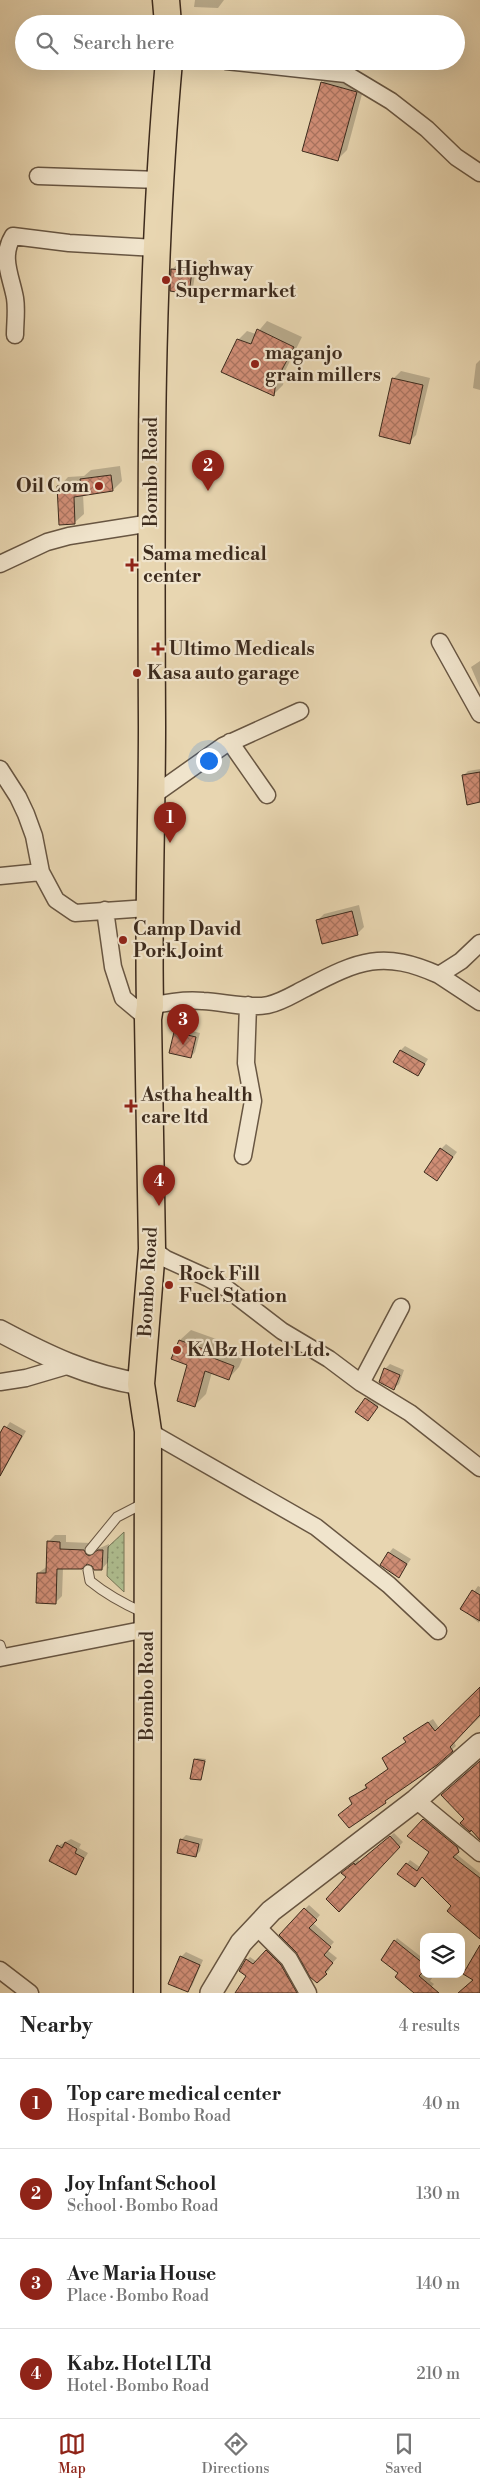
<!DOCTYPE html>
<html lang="en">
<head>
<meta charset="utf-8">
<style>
	body { margin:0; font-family:"Libre Bodoni",serif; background:#f6f6f6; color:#222 }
	.controls { position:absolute; right:15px; bottom:15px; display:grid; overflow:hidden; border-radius:10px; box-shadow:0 5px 20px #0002 }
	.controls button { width:45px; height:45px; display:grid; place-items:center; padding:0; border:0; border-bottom:1px solid #e0e0e0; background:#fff; color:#222; font:25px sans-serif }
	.you { position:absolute; left:208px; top:760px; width:18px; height:18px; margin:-12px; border:4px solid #fff; border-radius:50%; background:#1a73e8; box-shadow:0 0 0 8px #1a73e833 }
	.badge { display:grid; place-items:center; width:32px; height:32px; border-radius:50%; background:#8f2418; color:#fff; font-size:16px; font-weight:700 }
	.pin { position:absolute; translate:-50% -41px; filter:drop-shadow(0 1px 2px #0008) }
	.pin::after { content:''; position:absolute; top:26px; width:18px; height:15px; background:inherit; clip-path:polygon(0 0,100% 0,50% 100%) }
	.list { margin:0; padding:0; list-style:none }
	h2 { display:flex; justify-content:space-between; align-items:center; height:65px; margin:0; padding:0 20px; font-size:21px }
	h2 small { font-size:16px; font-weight:400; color:#767676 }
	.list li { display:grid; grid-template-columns:32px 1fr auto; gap:15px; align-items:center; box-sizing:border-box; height:90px; padding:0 20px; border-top:1px solid #e0e0e0 }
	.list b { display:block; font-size:19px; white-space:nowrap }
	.list p { margin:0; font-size:16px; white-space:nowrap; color:#767676 }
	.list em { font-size:16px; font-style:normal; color:#767676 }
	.icon { flex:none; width:28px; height:28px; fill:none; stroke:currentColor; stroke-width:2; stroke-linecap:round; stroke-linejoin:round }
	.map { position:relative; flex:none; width:480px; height:1993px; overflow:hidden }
	.search { position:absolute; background:#fff; box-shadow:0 5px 20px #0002; left:15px; right:15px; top:15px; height:55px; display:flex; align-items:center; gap:12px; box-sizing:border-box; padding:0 18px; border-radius:28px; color:#767676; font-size:19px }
	.sheet { height:425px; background:#fff }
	nav { display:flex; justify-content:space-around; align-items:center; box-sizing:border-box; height:70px; border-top:1px solid #e0e0e0; background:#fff; font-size:14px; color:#767676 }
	nav a { display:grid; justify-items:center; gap:2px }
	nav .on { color:#8f2418 }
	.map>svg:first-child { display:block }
	.grass { fill:url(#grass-dots); stroke:#767557 }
	.shadow { fill:#0003 }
	.building { fill:url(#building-cross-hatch); stroke:#3d2b1d }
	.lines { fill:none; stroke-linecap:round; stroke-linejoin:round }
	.service-casing { stroke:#685642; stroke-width:11 }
	.minor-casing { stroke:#685642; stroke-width:19 }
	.tertiary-casing { stroke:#685642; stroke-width:24 }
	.primary-casing { stroke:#3d2b1d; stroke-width:29 }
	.service { stroke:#f0e4cc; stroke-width:9 }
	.minor { stroke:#f0e4cc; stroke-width:16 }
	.tertiary { stroke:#f0e4cc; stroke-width:21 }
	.primary { stroke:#e8d6b1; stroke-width:26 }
	.poi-dot { fill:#8f2418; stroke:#f0e4cc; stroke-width:2 }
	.labels { text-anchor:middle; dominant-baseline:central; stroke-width:4.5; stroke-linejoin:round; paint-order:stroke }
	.poi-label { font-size:19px; font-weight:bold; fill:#3d2b1d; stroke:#f0e4cc; text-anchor:start }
	.street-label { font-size:19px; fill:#3d2b1d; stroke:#f0e4cc }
</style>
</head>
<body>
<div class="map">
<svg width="480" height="1993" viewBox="0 0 480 1993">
	<defs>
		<pattern id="grass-dots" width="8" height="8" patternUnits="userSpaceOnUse" patternTransform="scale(1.25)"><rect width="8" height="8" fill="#afbf91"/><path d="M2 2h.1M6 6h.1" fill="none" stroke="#909b76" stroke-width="1.8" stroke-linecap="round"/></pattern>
		<pattern id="building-cross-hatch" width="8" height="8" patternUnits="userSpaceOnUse" patternTransform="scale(1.25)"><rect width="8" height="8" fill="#cf8d75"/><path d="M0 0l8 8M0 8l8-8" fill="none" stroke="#a9735f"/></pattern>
	</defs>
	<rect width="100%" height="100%" fill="#e8d6b1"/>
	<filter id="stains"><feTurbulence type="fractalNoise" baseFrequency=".004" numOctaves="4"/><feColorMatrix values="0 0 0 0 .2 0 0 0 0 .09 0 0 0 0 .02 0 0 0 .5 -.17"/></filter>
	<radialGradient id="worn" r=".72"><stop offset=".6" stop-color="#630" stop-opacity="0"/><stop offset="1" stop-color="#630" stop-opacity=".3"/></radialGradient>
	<path class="grass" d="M 124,1532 L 124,1592 L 107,1576 L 108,1547 Z"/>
	<path class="shadow" d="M 195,0 L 224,0 L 218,8 L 194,7 Z
		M 332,74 L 365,83 L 347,150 L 338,159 L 322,83 Z
		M 177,265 L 196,267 L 193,288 L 188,293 L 172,269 Z
		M 267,321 L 302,337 L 285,371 L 283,385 L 274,394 L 238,340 L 247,331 L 256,334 Z
		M 480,360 L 480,390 L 473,388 L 476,364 Z
		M 401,371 L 430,378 L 416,435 L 409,442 L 380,436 L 394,378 Z
		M 120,466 L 122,481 L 113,490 L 83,494 L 84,514 L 74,523 L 59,487 L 68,477 L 84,476 L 91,470 Z
		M 480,661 L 480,688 L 471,667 Z
		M 480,769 L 480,801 L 463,776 L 468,771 Z
		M 359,905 L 364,927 L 357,934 L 317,921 L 324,914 Z
		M 180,1028 L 200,1033 L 195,1052 L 191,1057 L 175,1032 Z
		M 405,1046 L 428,1059 L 418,1075 L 401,1050 Z
		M 446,1144 L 457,1152 L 437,1179 L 441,1149 Z
		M 191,1330 L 219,1340 L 218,1345 L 244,1355 L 239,1367 L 229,1378 L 212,1372 L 206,1394 L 195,1405 L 188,1364 L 180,1340 Z
		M 390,1364 L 404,1370 L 399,1384 L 394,1388 L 385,1369 Z
		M 370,1394 L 381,1402 L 368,1419 L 366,1399 Z
		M 10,1422 L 26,1431 L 0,1477 L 0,1436 Z
		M 55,1535 L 66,1535 L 66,1542 L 91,1543 L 95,1550 L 109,1544 L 108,1562 L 102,1569 L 87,1562 L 63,1568 L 62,1596 L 55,1603 L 38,1573 L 48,1566 L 48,1542 Z
		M 393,1548 L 411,1559 L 399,1576 L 389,1553 Z
		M 478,1586 L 480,1587 L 479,1623 L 462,1609 Z
		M 480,1688 L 480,1717 L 454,1742 L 456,1746 L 436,1764 L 349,1826 L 354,1803 L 351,1798 L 390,1769 L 383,1758 L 407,1741 L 405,1738 L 409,1734 L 433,1719 L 439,1728 Z
		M 197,1758 L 206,1759 L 201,1779 L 195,1760 Z
		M 427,1816 L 462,1847 L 455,1853 L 480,1873 L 480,1934 L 422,1875 L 399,1874 L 410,1860 L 421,1868 L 431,1851 L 409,1835 Z
		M 394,1833 L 403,1842 L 339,1910 L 348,1877 L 347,1869 L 358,1860 L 360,1862 Z
		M 186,1835 L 203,1839 L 200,1851 L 196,1856 L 181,1840 Z
		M 71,1839 L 81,1844 L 79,1848 L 88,1853 L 75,1873 L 58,1846 Z
		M 309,1905 L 320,1915 L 313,1923 L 334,1942 L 327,1950 L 337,1958 L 329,1967 L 330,1969 L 317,1982 L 305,1909 Z
		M 397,1938 L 424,1959 L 424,1974 L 435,1974 L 430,1981 L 434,1984 L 426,1993 L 416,1993 L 400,1973 L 395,1941 Z
		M 269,1948 L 283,1962 L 295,1983 L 287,1993 L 236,1993 L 248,1975 L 247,1960 L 250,1957 L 257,1962 Z
		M 186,1952 L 203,1960 L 192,1986 L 187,1991 L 181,1957 Z"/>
	<path class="building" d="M 321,82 L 357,92 L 338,161 L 302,151 Z
		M 171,269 L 192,271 L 189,294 L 170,291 Z
		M 257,329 L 294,347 L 276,381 L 274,396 L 221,372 L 237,339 L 251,344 Z
		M 392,378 L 423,385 L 410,444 L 379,436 Z
		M 111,475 L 113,491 L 74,497 L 75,524 L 59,525 L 57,486 L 81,485 L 80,479 Z
		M 480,772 L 480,802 L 467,805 L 462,775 Z
		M 352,911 L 358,935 L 322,944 L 316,920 Z
		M 174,1032 L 196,1037 L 191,1058 L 169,1053 Z
		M 400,1050 L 425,1064 L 418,1076 L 393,1062 Z
		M 440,1148 L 453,1157 L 437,1181 L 424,1172 Z
		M 179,1340 L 209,1351 L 208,1356 L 234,1366 L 229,1380 L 205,1371 L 195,1407 L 177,1401 L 187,1365 L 171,1359 Z
		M 384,1368 L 400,1375 L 394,1390 L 379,1382 Z
		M 365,1398 L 378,1407 L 368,1421 L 355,1412 Z
		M 4,1426 L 22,1436 L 0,1476 L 0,1433 Z
		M 47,1541 L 60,1542 L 60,1549 L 84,1550 L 86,1554 L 89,1556 L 98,1550 L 103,1550 L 102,1570 L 94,1570 L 92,1566 L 87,1564 L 82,1569 L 57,1569 L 56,1604 L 36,1603 L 37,1573 L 46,1573 Z
		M 388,1552 L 407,1564 L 399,1578 L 380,1565 Z
		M 472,1590 L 480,1595 L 480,1621 L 460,1609 Z
		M 480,1687 L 480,1715 L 450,1747 L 453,1751 L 437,1765 L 385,1801 L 386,1803 L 349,1828 L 338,1815 L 352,1804 L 349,1798 L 367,1788 L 365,1785 L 388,1769 L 382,1758 L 406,1742 L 403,1738 L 428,1722 L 435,1731 Z
		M 194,1759 L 205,1761 L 201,1780 L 190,1779 Z
		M 480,1761 L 480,1840 L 471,1830 L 470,1832 L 460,1823 L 464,1819 L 441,1795 Z
		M 423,1819 L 457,1847 L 459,1852 L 453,1857 L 480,1878 L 480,1939 L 447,1911 L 451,1906 L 422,1877 L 415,1887 L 397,1874 L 406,1863 L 417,1871 L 429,1852 L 407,1836 Z
		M 390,1836 L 400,1847 L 339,1912 L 326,1899 L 346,1877 L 341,1873 L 354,1863 L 355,1865 Z
		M 180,1839 L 199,1844 L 196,1857 L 177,1853 Z
		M 65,1842 L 77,1849 L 75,1853 L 84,1858 L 76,1875 L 49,1861 L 57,1845 L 62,1848 Z
		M 304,1908 L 317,1920 L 309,1928 L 331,1947 L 324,1955 L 333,1963 L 325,1972 L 327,1974 L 317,1983 L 310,1977 L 296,1952 L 279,1935 Z
		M 394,1940 L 424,1964 L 424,1971 L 419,1976 L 439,1993 L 414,1993 L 395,1977 L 398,1973 L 381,1960 Z
		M 480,1945 L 480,1993 L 458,1993 L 473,1980 L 463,1974 Z
		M 266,1950 L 281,1965 L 297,1993 L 235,1993 L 246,1976 L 239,1971 L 246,1959 L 253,1964 Z
		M 180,1956 L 200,1965 L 188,1992 L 168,1984 Z"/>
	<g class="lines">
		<g class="service-casing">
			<path id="service" d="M 90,1550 L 117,1517 L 146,1502
				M 88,1570 L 90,1581 C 107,1595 124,1604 144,1613
				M 0,1645 L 4,1657"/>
		</g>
		<g class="minor-casing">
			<path id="minor" d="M 226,61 L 346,74 L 391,101 L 427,129 L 456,157 L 480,173
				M 38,176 L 160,180
				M 15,335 C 15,323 17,310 15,298 C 11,276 0,257 13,236 L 69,243 L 156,248
				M 0,564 L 47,542 L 69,536 L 151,523
				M 440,642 L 480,714
				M 230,742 L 267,795
				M 0,769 L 18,797 L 26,814 L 34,836 L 41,872 L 56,900 L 75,913 L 148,908
				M 151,797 L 223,746 L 300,711
				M 0,876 L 41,872
				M 105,910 L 113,967 L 123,998 L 148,1019
				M 439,975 L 480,1002
				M 150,1006 C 168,1002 186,999 203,1001 C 224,1002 248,1009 268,1005 C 282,1002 294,994 306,988 C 359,960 383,950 439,975 L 461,961 L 480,943
				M 243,1156 L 253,1101 L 246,1063 L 248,1005
				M 152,1249 L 166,1259 L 208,1278 L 226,1288 L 282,1331 L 329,1359 L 361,1383 L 410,1413 L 480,1468
				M 0,1382 L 26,1378 L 70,1365
				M 361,1383 L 401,1307
				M 148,1431 L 316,1527 L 389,1585 L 438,1631
				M 0,1658 L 147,1629
				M 416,1800 L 480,1853
				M 256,1926 L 289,1959 L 308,1993
				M 0,1970 L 30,1993"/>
		</g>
		<g class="tertiary-casing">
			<path id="tertiary" d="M 0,1331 C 47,1356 88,1376 141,1384
				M 211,1993 L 241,1943 L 271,1911 L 416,1800 L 480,1744"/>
		</g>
		<g class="primary-casing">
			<path id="primary" d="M 166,0 L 168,24
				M 147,1993 L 148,1431 L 141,1384 L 152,1249 L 148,1019 L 150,1006 C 148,912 152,819 152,726 C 151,504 149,282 169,61"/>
		</g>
		<use href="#service" class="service"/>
		<use href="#minor" class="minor"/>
		<use href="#tertiary" class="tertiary"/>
		<use href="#primary" class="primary"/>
	</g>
	<g class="poi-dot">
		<circle cx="166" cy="280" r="5"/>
		<circle cx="255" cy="364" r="5"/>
		<circle cx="99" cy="486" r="5"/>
		<path d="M129.5 557.5h5v5h5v5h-5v5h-5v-5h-5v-5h5z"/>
		<path d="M155.5 641.5h5v5h5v5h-5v5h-5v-5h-5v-5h5z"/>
		<circle cx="137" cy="673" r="5"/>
		<circle cx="123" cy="940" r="5"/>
		<path d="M128.5 1098.5h5v5h5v5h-5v5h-5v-5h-5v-5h5z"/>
		<circle cx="169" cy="1285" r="5"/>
		<circle cx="177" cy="1350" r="5"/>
	</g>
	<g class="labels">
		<g class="poi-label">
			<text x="176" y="269">Highway<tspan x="176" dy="22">Supermarket</tspan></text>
			<text x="265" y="353">maganjo<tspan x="265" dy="22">grain millers</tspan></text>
			<text x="89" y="486" text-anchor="end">Oil Com</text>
			<text x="143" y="554">Sama medical<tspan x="143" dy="22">center</tspan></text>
			<text x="169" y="649">Ultimo Medicals</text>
			<text x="147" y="673">Kasa auto garage</text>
			<text x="133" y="929">Camp David<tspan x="133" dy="22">Pork Joint</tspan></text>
			<text x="141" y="1095">Astha health<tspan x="141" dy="22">care ltd</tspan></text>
			<text x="179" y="1274">Rock Fill<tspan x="179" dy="22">Fuel Station</tspan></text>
			<text x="187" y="1350">KABz Hotel Ltd.</text>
		</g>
		<g class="street-label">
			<text transform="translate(151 472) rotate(-90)">Bombo Road</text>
			<text transform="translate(148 1282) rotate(-87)">Bombo Road</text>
			<text transform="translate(147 1686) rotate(-90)">Bombo Road</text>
		</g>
	</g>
	<rect width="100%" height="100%" filter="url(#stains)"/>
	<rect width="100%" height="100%" fill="url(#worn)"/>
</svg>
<div class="controls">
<button><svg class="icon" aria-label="layers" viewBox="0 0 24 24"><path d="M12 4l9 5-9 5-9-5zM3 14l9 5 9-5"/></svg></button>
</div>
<div class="you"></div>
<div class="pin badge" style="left:170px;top:843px">1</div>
<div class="pin badge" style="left:208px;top:491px">2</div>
<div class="pin badge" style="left:183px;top:1045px">3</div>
<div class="pin badge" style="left:159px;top:1206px">4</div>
<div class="search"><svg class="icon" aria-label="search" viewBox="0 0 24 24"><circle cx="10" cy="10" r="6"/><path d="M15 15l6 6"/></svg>Search here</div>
</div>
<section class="sheet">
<h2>Nearby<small>4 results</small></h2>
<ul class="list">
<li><span class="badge">1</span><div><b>Top care medical center</b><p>Hospital · Bombo Road</p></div><em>40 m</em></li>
<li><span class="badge">2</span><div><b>Joy Infant School</b><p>School · Bombo Road</p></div><em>130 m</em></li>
<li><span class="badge">3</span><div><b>Ave Maria House</b><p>Place · Bombo Road</p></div><em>140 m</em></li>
<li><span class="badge">4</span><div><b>Kabz. Hotel LTd</b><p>Hotel · Bombo Road</p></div><em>210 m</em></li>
</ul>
</section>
<nav>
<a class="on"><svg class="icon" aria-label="map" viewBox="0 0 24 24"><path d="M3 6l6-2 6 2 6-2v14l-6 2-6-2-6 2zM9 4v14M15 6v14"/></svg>Map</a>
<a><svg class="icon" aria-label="directions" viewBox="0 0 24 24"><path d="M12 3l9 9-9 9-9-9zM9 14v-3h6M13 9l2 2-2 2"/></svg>Directions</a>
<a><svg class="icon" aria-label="saved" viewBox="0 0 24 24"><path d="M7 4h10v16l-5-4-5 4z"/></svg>Saved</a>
</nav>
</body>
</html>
